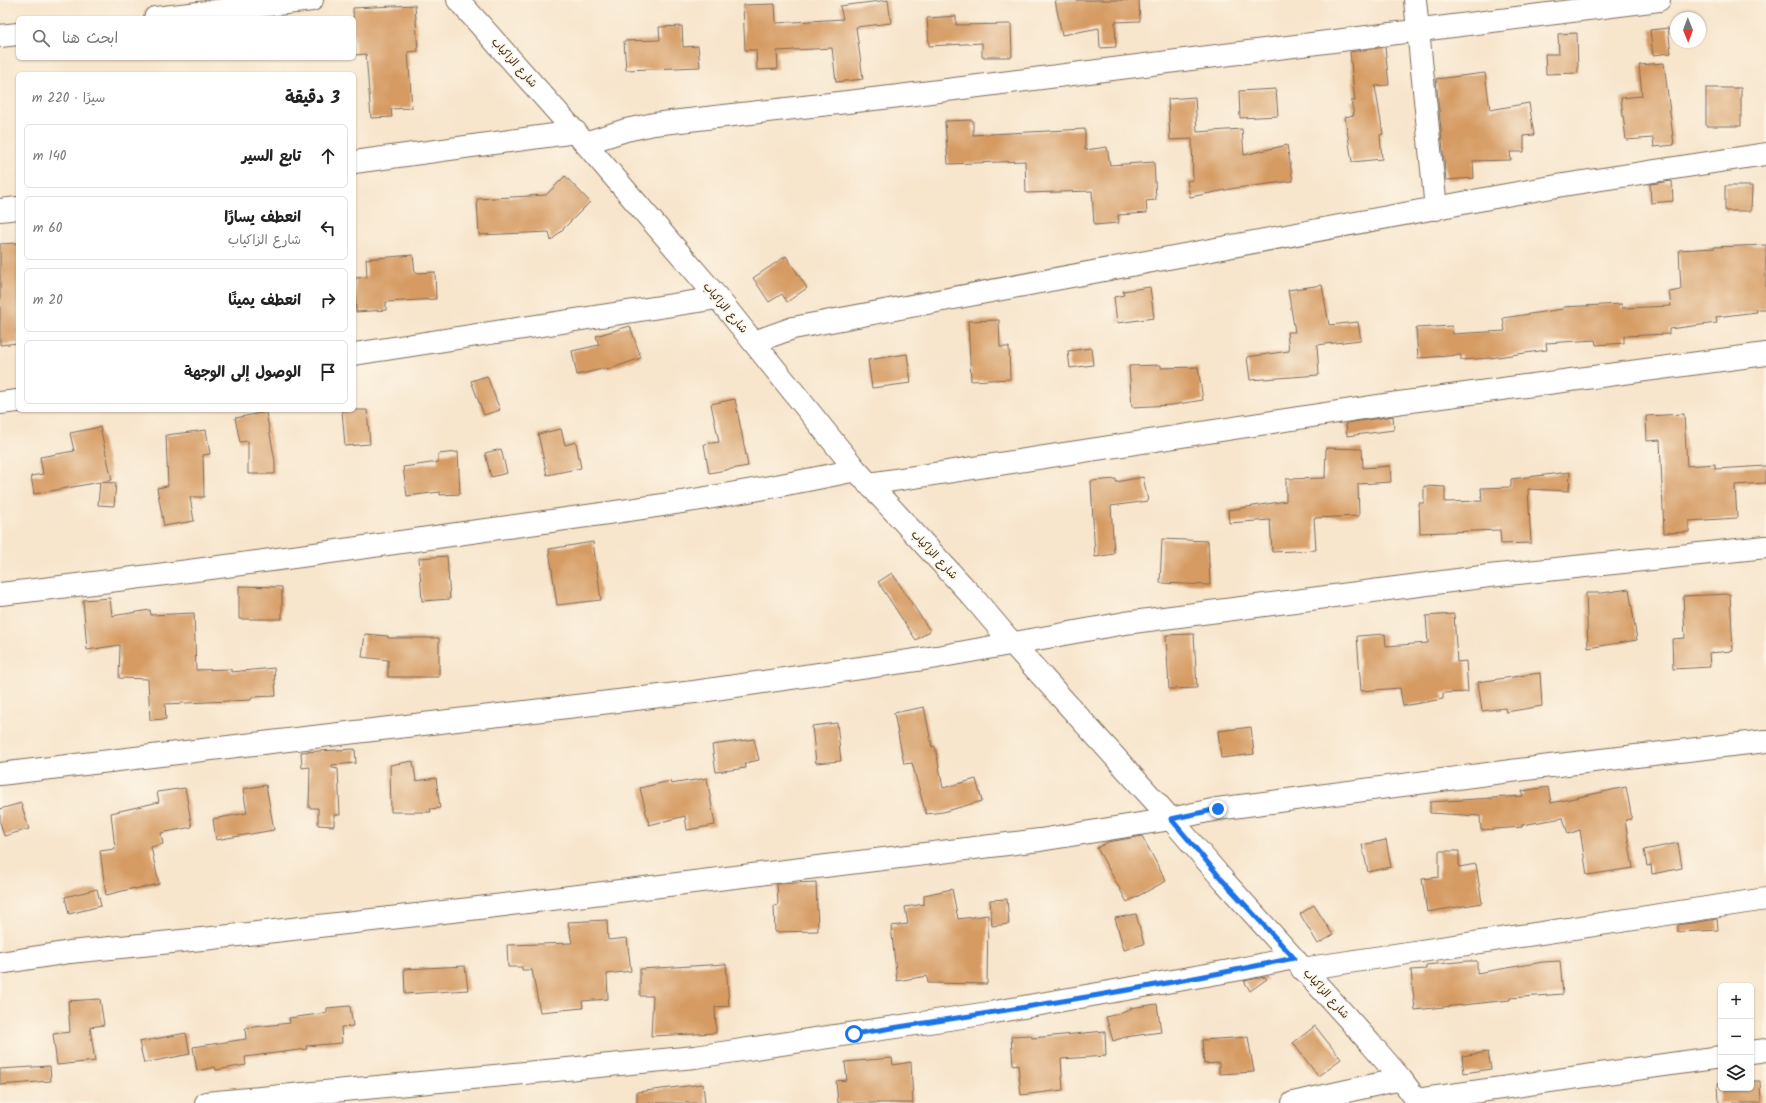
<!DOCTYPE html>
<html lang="ar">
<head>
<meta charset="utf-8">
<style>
	body { margin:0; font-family:Kalam,"Playpen Sans Arabic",sans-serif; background:#f6f6f6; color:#222; direction:rtl }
	.controls { position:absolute; right:12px; bottom:12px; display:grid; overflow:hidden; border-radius:6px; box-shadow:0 1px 3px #0004 }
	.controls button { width:36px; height:36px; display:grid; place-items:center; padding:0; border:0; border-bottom:1px solid #e0e0e0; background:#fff; color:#222; font:20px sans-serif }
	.compass { position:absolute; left:1670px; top:12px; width:36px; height:36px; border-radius:50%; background:#fff; box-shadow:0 1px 3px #0004; rotate:179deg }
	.stop { position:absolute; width:12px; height:12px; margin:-9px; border:3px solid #1a73e8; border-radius:50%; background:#fff }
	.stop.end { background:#1a73e8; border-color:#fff; box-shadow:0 1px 4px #0008 }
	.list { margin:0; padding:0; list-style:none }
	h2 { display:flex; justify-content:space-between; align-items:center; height:52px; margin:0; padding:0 16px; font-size:17px }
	h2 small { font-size:13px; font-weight:400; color:#767676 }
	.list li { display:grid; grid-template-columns:26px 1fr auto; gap:12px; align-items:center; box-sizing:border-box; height:64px; margin:0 8px 8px; padding:0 8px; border:1px solid #e0e0e0; border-radius:6px }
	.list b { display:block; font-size:15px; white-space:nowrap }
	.list p { margin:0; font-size:13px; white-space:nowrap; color:#767676 }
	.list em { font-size:13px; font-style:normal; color:#767676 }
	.icon { flex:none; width:22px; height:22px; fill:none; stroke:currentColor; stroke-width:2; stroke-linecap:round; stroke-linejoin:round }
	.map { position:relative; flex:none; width:1766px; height:1103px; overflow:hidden; direction:ltr }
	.search { position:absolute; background:#fff; box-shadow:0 1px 3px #0004; left:16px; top:16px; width:340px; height:44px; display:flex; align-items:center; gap:10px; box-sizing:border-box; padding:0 14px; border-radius:6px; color:#767676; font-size:15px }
	.panel { position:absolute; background:#fff; box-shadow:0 1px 3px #0004; left:16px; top:72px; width:340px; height:340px; border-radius:6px; direction:rtl }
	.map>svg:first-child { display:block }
	.building { fill:#d69b63 }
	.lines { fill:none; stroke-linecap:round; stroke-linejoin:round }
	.minor-casing { stroke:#7d6b5b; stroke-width:24 }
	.minor { stroke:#fff; stroke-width:22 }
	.route { stroke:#1a73e8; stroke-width:5 }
	.labels { text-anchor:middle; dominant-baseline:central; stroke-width:3; stroke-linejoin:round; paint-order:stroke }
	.street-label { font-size:11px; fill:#3b2a1e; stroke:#fcf5e5 }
</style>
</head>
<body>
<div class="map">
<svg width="1766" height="1103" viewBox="0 0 1766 1103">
	<rect width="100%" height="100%" fill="#fcf5e5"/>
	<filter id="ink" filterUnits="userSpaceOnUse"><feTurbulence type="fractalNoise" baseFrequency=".025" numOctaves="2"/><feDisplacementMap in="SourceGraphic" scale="8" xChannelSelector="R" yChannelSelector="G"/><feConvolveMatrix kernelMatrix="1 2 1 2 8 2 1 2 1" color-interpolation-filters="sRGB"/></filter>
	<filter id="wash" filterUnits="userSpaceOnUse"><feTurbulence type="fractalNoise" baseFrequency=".012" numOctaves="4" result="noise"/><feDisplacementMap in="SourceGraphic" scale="16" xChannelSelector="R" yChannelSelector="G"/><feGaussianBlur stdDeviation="0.9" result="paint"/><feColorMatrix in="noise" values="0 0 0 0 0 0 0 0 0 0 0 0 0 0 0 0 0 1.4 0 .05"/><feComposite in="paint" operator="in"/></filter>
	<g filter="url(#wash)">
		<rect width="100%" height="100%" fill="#f7e5cc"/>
		<g id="blocks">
			<path class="building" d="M 888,0 L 891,23 L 856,27 L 863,79 L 836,82 L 832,48 L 777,51 L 778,69 L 757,70 L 756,50 L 745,50 L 743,5 L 775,4 L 776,23 L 843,19 L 840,6 Z
				M 1055,0 L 1139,0 L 1140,21 L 1115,22 L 1116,47 L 1100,48 L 1099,28 L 1062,35 Z
				M 415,5 L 418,51 L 408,52 L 412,108 L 391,109 L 392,117 L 371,118 L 366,54 L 355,55 L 353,8 Z
				M 956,16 L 956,25 L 1011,24 L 1012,57 L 982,57 L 982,43 L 929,46 L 927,18 Z
				M 682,26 L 683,47 L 698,46 L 700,67 L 626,70 L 624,41 L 660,40 L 659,27 Z
				M 1668,28 L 1671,53 L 1653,55 L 1650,30 Z
				M 1577,33 L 1578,73 L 1546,74 L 1545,54 L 1559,54 L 1558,34 Z
				M 1385,47 L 1389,85 L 1375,86 L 1383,134 L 1380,135 L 1382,159 L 1352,162 L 1345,117 L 1354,115 L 1351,101 L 1355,101 L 1350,52 Z
				M 1664,63 L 1674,145 L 1654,147 L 1653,138 L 1626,140 L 1621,98 L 1642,96 L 1639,65 Z
				M 1485,73 L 1490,110 L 1529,103 L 1534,135 L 1524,136 L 1524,152 L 1510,152 L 1511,160 L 1473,161 L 1474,178 L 1446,180 L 1436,79 Z
				M 1706,88 L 1741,88 L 1741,126 L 1706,126 Z
				M 1276,89 L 1278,116 L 1240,118 L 1239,91 Z
				M 1195,97 L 1197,132 L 1242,129 L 1244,155 L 1287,145 L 1293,181 L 1236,188 L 1190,197 L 1187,181 L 1193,180 L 1192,139 L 1170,140 L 1168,99 Z
				M 973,120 L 973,135 L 1085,129 L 1085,150 L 1107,147 L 1110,165 L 1154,162 L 1156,200 L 1146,201 L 1147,213 L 1118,215 L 1119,223 L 1094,225 L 1092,191 L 1026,193 L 1025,161 L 948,164 L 945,121 Z
				M 565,176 L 590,202 L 551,241 L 549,232 L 479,235 L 477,199 L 546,195 Z
				M 1672,181 L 1673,201 L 1651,203 L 1650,184 Z
				M 1725,186 L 1752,186 L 1751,211 L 1725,211 Z
				M 18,243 L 18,343 L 0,345 L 0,244 Z
				M 1766,245 L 1766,309 L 1756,309 L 1757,312 L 1716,317 L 1717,323 L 1669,329 L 1669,334 L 1624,336 L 1624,343 L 1596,345 L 1595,340 L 1546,343 L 1547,350 L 1490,358 L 1461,360 L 1461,355 L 1418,358 L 1416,328 L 1452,326 L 1453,334 L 1505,331 L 1503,318 L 1563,309 L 1563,307 L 1622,304 L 1622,308 L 1671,306 L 1669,292 L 1681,290 L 1679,250 L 1715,248 L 1714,247 Z
				M 413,255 L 415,273 L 435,272 L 436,299 L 386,302 L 386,310 L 356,312 L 355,278 L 367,277 L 366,259 Z
				M 786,256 L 807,288 L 787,302 L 782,294 L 769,302 L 753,278 Z
				M 1322,285 L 1329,325 L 1358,322 L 1361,340 L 1317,345 L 1319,375 L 1250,380 L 1247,357 L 1289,351 L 1287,332 L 1295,332 L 1288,290 Z
				M 1150,287 L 1154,318 L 1117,323 L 1114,297 L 1124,295 L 1123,291 Z
				M 999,320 L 1000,347 L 1009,347 L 1010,379 L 971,381 L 968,321 Z
				M 630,326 L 641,358 L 607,370 L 606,368 L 577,375 L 572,351 L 599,345 L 596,336 Z
				M 1091,348 L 1093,365 L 1070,368 L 1068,351 Z
				M 907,354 L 911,383 L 872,388 L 868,360 Z
				M 1161,365 L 1161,368 L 1198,367 L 1203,400 L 1172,405 L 1132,407 L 1129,366 Z
				M 487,376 L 500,410 L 484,415 L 471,381 Z
				M 735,399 L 748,466 L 709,473 L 704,444 L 719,442 L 711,404 Z
				M 342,410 L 367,410 L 370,444 L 345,446 Z
				M 266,412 L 275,461 L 275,474 L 248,474 L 248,441 L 240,442 L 235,418 Z
				M 1684,414 L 1687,466 L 1715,464 L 1715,469 L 1766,466 L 1766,483 L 1735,485 L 1737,518 L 1689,521 L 1689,532 L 1664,533 L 1660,440 L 1647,441 L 1646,416 Z
				M 1393,416 L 1394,430 L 1347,436 L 1346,423 Z
				M 100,427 L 112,480 L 102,482 L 116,483 L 114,506 L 98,505 L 100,482 L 34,494 L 31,476 L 43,474 L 40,457 L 74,451 L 70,433 Z
				M 561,429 L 565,445 L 576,442 L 581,468 L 547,475 L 538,434 Z
				M 206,430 L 210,454 L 203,455 L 204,497 L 190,497 L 194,521 L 164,526 L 157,488 L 168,486 L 166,435 Z
				M 1326,448 L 1362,449 L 1363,468 L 1390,466 L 1391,482 L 1358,484 L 1359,516 L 1314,518 L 1316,550 L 1272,552 L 1270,520 L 1229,523 L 1228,510 L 1286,501 L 1286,479 L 1325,478 Z
				M 501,449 L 507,473 L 491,477 L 485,453 Z
				M 458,452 L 460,494 L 440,495 L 440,492 L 407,496 L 403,467 L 438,462 L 438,454 Z
				M 1570,472 L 1569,491 L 1528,489 L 1531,543 L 1501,544 L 1500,530 L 1420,533 L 1419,503 L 1424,503 L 1424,486 L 1445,487 L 1445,502 L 1482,501 L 1481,488 L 1511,487 L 1511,479 Z
				M 1143,477 L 1148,501 L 1111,506 L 1114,554 L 1095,557 L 1091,481 L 1116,479 L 1116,482 Z
				M 1162,539 L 1208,541 L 1210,585 L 1160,583 Z
				M 593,542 L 601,600 L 557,605 L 549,549 Z
				M 447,556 L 450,599 L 422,601 L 419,558 Z
				M 892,573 L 930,631 L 916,640 L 878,582 Z
				M 239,586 L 282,587 L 282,619 L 239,619 Z
				M 1629,589 L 1637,640 L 1588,648 L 1586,593 L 1602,593 Z
				M 1730,594 L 1733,651 L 1709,653 L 1710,667 L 1673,669 L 1672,639 L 1685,638 L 1683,596 Z
				M 110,598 L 112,616 L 150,610 L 151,615 L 194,613 L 196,670 L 231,669 L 231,672 L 274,668 L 276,696 L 252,697 L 251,700 L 165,704 L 166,719 L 150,720 L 148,679 L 119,678 L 120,645 L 87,650 L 83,600 Z
				M 1454,614 L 1457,662 L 1466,661 L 1468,692 L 1443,693 L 1443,699 L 1403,706 L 1400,688 L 1361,691 L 1357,636 L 1385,634 L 1386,646 L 1428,643 L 1426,616 Z
				M 365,634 L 388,636 L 388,638 L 439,638 L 439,677 L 388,677 L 388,660 L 362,657 Z
				M 1194,634 L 1197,688 L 1169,689 L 1166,635 Z
				M 1540,673 L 1542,706 L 1506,712 L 1505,708 L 1482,711 L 1478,682 Z
				M 924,707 L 932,747 L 935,746 L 943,788 L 976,779 L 982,801 L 943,812 L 926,814 L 912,763 L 904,764 L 894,713 Z
				M 837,723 L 841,761 L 816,763 L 812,726 Z
				M 1251,727 L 1254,754 L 1221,758 L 1218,731 Z
				M 754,739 L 759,760 L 745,763 L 746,768 L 716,772 L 712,745 Z
				M 355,749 L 356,763 L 332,765 L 332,768 L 338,769 L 340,815 L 334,815 L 334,826 L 318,825 L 318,808 L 309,808 L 310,767 L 302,768 L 301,752 Z
				M 413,761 L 416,781 L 436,778 L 440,808 L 430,809 L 431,812 L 391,812 L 390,765 Z
				M 707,778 L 715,825 L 687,830 L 685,816 L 649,825 L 640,788 L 670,781 L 671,784 Z
				M 266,785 L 274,830 L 216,840 L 213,819 L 247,813 L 243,789 Z
				M 1548,787 L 1551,803 L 1626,787 L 1632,819 L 1625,820 L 1633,868 L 1587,875 L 1580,830 L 1568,834 L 1563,818 L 1522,825 L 1522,827 L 1481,830 L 1480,816 L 1430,813 L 1430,802 L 1523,796 L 1522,791 Z
				M 185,788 L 192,827 L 161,833 L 163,844 L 151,847 L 159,884 L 135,889 L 135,888 L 106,895 L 100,851 L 115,849 L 111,813 L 159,802 L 157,792 Z
				M 21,803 L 29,829 L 4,836 L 0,822 L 0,809 Z
				M 1142,836 L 1166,881 L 1127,902 L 1097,848 L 1108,842 Z
				M 1386,840 L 1391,867 L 1368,872 L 1362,845 Z
				M 1678,843 L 1682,868 L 1652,874 L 1651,865 L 1647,866 L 1644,850 Z
				M 1439,851 L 1459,851 L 1459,867 L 1476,864 L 1482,903 L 1427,912 L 1422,879 L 1439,877 Z
				M 816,882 L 818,931 L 775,932 L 774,906 L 778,905 L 777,884 Z
				M 97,889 L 101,906 L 69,914 L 65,897 Z
				M 952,889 L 958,919 L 988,915 L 987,984 L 928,983 L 927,976 L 897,981 L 891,926 L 908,924 L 905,907 L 924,904 L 924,895 Z
				M 1007,899 L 1009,924 L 992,926 L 990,900 Z
				M 1314,905 L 1333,935 L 1318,944 L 1300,914 Z
				M 1136,914 L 1144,944 L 1124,950 L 1115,918 Z
				M 1717,919 L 1718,930 L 1678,932 L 1678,925 Z
				M 607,920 L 608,940 L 627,938 L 631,971 L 607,974 L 608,999 L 582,1001 L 583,1008 L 540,1012 L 532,970 L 522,970 L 522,967 L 508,967 L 507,945 L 572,943 L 568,922 Z
				M 1468,961 L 1477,961 L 1477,973 L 1543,962 L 1560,961 L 1563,994 L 1510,998 L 1510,1000 L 1415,1010 L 1411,970 L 1426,969 L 1426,965 Z
				M 726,964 L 729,1006 L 715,1007 L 716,1033 L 651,1036 L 653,996 L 640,996 L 640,969 Z
				M 465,966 L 468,990 L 405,994 L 404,969 Z
				M 1265,977 L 1267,979 L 1250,991 L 1244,981 Z
				M 100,999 L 104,1025 L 90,1027 L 95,1061 L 57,1065 L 53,1034 L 70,1032 L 68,1001 Z
				M 1157,1004 L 1161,1032 L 1125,1037 L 1113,1041 L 1106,1017 L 1131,1010 L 1130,1008 Z
				M 350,1006 L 353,1026 L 341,1027 L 342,1043 L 306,1046 L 307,1049 L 245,1057 L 246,1065 L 216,1070 L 215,1067 L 197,1071 L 193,1047 L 246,1039 L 245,1028 L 290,1023 L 289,1018 L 327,1013 L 327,1008 Z
				M 1315,1026 L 1341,1059 L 1318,1076 L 1293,1043 Z
				M 1105,1031 L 1106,1056 L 1061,1059 L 1063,1090 L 1021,1095 L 1018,1064 L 1013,1065 L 1011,1036 L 1031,1035 L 1032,1038 Z
				M 186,1033 L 190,1054 L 144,1063 L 139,1042 Z
				M 1248,1037 L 1254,1072 L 1219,1074 L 1219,1063 L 1204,1064 L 1202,1040 Z
				M 1488,1052 L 1491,1069 L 1464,1073 L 1462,1056 Z
				M 892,1058 L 893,1065 L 911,1062 L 913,1103 L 838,1103 L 836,1081 L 847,1080 L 845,1062 Z
				M 50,1066 L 51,1081 L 0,1085 L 0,1069 Z
				M 1751,1081 L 1760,1081 L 1761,1103 L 1719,1103 L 1718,1083 L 1721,1083 L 1721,1088 L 1751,1088 Z
				M 703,1084 L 705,1103 L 637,1103 L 637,1092 Z"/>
		</g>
	</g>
	<g filter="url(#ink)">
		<use href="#blocks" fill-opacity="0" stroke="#7d6b5b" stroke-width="1"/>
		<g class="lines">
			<g class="minor-casing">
				<path id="minor" d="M 458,0 L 585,143 L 718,298 L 856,470 L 972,596 L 1012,643 L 1171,819 L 1225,882 L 1370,1043 L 1401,1079 L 1419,1103
					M 1415,0 L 1436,209
					M 155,18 L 312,0
					M 0,36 L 18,34
					M 585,143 L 626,130 L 654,124 L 891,97 L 1659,0
					M 354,162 L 576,132
					M 0,210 L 18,208
					M 754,342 L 793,328 L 1495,197 L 1563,185 L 1766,154
					M 354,354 L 718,298
					M 0,403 L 18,401
					M 868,484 L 1397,403 L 1766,354
					M 0,594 C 160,576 319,554 478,531 C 604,514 731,497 856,470
					M 0,774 L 694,692 L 937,657 L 1125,623 L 1489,576 L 1766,547
					M 0,963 L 70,952 L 212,938 L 470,909 L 1040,840 L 1171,819 L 1217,809 L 1550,766 L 1766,741
					M 1302,969 L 1766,899
					M 1751,1052 L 1766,1050
					M 1416,1100 L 1721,1057
					M 206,1103 L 695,1057 L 989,1013 L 1241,969 L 1294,958
					M 1293,1103 L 1401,1079"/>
			</g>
			<use href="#minor" class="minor"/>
		</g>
	</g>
	<g class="lines" filter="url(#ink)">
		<path class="route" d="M 854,1034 C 1001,1011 1149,989 1294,958 L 1224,882 L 1171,819 L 1218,809"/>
	</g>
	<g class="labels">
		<g class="street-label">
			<text transform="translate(514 63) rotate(48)">شارع الزاكياب</text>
			<text transform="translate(725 308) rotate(50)">شارع الزاكياب</text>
			<text transform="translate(934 555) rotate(47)">شارع الزاكياب</text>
			<text transform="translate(1326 994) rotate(48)">شارع الزاكياب</text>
		</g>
	</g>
</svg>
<div class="controls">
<button>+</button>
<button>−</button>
<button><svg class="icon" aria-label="layers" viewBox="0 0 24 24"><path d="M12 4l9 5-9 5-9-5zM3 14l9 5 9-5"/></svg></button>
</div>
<svg class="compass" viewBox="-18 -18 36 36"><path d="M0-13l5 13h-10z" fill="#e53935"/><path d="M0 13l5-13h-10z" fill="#767676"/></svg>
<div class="stop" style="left:854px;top:1034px"></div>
<div class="stop end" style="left:1218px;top:809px"></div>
<div class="search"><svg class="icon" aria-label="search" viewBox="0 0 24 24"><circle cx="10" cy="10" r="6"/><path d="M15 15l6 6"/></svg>ابحث هنا</div>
<section class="panel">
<h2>3 دقيقة<small>سيرًا · 220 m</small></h2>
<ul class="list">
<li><svg class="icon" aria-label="ahead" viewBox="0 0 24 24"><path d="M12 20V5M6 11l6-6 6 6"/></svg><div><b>تابع السير</b></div><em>140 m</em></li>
<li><svg class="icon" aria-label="left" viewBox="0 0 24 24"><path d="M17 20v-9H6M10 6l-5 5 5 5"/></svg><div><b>انعطف يسارًا</b><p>شارع الزاكياب</p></div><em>60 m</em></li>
<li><svg class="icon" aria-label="right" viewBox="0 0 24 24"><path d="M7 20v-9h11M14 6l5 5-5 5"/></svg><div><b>انعطف يمينًا</b></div><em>20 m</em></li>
<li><svg class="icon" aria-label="arrive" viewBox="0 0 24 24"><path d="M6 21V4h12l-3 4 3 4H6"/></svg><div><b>الوصول إلى الوجهة</b></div></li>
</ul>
</section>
</div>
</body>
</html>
